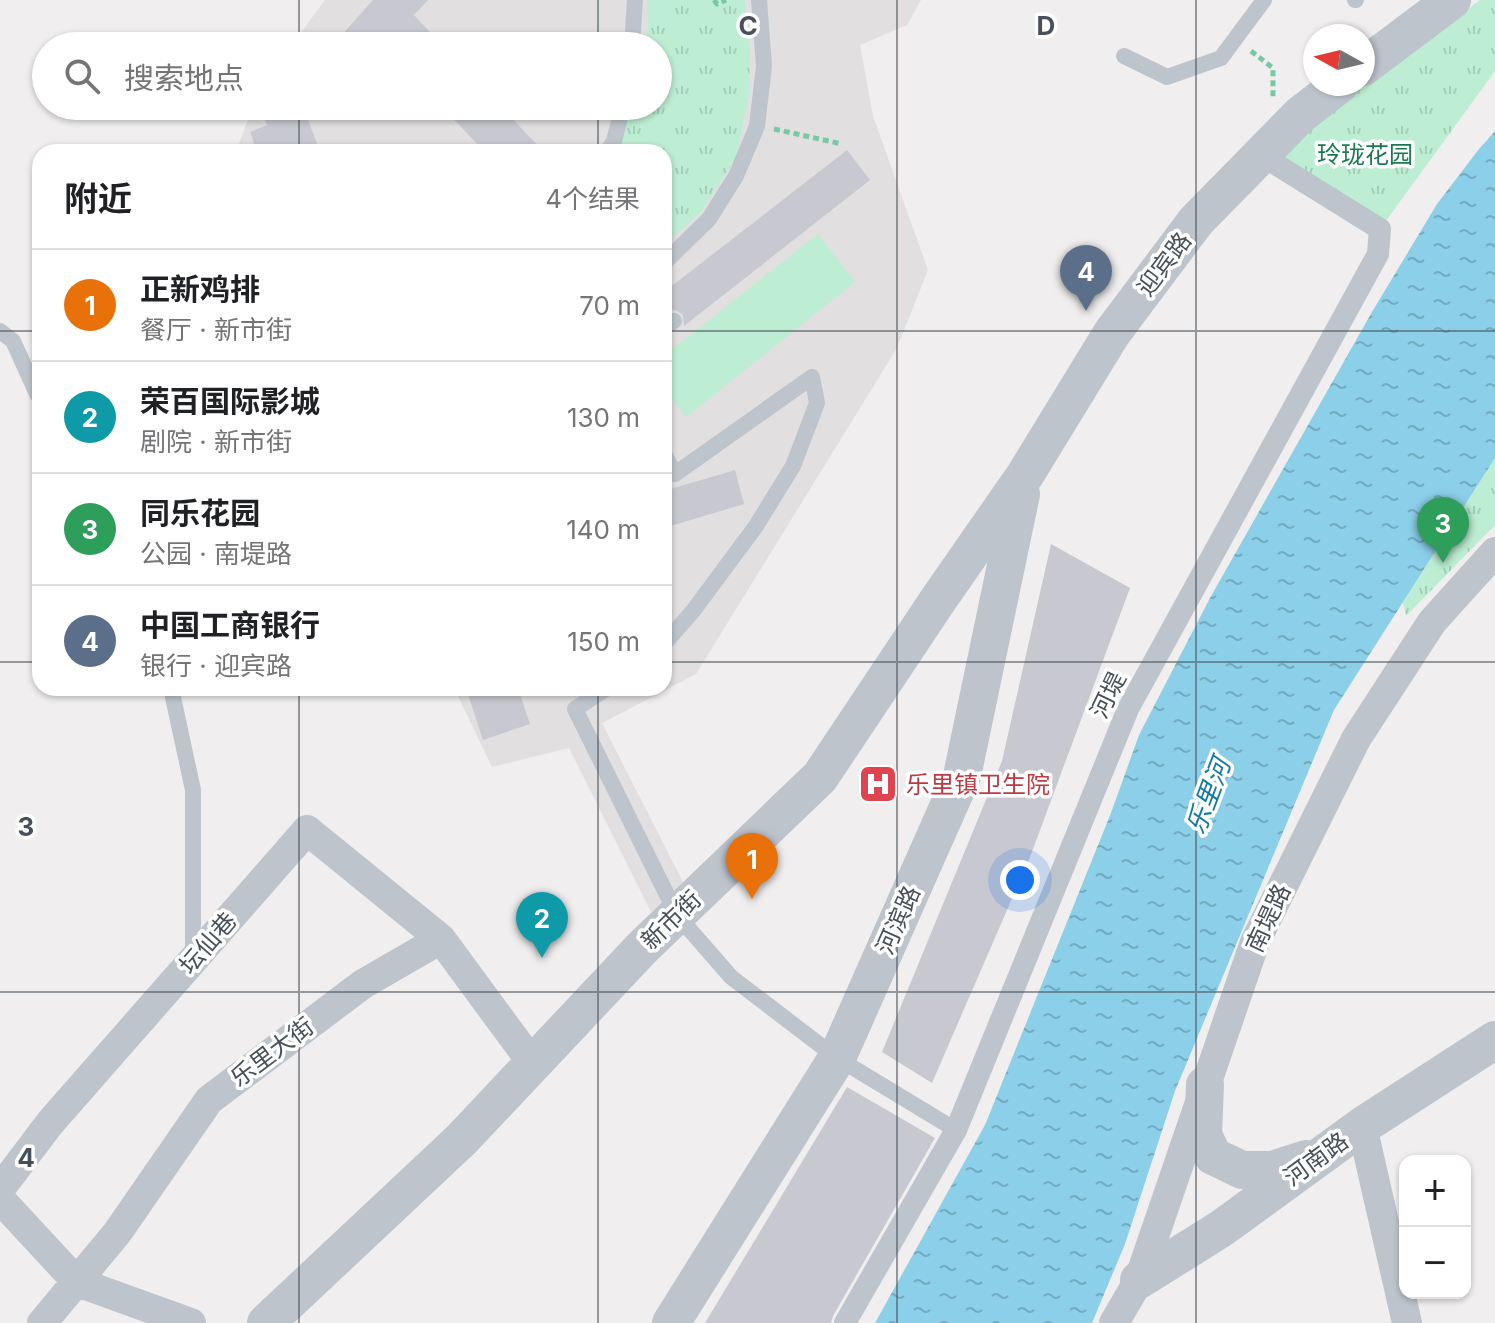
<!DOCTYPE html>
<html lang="zh">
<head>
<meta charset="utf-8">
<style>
	body { margin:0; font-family:Inter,"Noto Sans SC",sans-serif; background:#f2f2f2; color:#202124 }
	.controls { position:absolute; right:24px; bottom:24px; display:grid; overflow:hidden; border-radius:16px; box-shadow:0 2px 6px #0004 }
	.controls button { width:72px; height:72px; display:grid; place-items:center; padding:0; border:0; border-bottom:2px solid #e0e0e0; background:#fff; color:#202124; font:40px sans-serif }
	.compass { position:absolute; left:1303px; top:24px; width:72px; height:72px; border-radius:50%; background:#fff; box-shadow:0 2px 6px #0004; rotate:278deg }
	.you { position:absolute; left:1020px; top:880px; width:28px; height:28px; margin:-20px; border:6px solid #fff; border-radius:50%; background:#1a73e8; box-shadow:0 0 0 12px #1a73e833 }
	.badge { display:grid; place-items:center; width:52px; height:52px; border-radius:50%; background:#2064d8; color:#fff; font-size:26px; font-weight:700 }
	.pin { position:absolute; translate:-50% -66px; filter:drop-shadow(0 2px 4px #0008) }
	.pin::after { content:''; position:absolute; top:42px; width:28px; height:24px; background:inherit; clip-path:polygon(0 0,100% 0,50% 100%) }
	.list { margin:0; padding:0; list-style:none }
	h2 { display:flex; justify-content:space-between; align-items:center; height:104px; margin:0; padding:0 32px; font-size:34px }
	h2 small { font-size:26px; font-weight:400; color:#757577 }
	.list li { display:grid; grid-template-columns:52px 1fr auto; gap:24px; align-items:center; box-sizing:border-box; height:112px; padding:0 32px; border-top:2px solid #e0e0e0 }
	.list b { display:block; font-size:30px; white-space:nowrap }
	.list p { margin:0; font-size:26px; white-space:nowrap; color:#757577 }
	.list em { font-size:26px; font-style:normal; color:#757577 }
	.icon { flex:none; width:44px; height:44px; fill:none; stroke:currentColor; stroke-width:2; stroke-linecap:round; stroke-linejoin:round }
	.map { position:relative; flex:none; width:1495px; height:1323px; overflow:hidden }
	.search { position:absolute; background:#fff; box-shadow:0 2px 6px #0004; left:32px; top:32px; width:640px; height:88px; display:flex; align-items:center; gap:20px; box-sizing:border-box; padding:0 28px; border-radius:44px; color:#757577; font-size:30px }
	.panel { position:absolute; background:#fff; box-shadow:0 2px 6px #0004; left:32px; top:144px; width:640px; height:552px; border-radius:24px }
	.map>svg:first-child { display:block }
	.education { fill:#e1dfdf }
	.grass { fill:#bdedd3 }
	.park { fill:url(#park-tufts) }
	.water { fill:url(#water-ripples) }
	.building { fill:#c8c9d0 }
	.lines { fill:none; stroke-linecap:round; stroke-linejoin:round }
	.path { stroke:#77c9a6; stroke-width:5; stroke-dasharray:6 4; stroke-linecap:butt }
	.service { stroke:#bdc4cc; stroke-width:16 }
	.pedestrian { stroke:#bdc4cc; stroke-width:22 }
	.minor { stroke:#bdc4cc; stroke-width:30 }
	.tertiary { stroke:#bdc4cc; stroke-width:38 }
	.grid { fill:none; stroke:#47505a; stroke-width:2; stroke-opacity:0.55 }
	.labels { text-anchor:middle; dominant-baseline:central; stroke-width:7; stroke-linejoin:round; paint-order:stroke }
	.park-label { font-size:24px; fill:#1a7950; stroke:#fff }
	.street-label { font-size:24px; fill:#47505a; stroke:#fff }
	.health-label { font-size:24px; fill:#be3a42; stroke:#fff; text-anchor:start }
	.water-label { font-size:26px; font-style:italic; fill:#127aa2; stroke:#fff }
	.grid-label { font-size:26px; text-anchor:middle; font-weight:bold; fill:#47505a; stroke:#fff; stroke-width:7; stroke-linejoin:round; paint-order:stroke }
</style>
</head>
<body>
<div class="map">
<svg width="1495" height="1323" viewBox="0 0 1495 1323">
	<defs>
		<pattern id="park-tufts" width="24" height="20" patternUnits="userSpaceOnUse" patternTransform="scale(2)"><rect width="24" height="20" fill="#bdedd3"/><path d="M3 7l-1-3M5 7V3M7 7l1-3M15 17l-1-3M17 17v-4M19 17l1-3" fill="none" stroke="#a4cdb7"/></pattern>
		<pattern id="water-ripples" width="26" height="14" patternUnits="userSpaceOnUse" patternTransform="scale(2)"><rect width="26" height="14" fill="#8ccfe8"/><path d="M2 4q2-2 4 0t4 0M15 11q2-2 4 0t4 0" fill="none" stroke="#74aabf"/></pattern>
	</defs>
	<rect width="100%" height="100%" fill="#f0eeee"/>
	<path class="education" d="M 325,0 L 921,0 L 907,25 L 860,45 L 873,116 L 928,270 L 897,348 L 696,674 L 602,723 L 685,886 L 651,912 L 569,748 L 492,767 L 454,688 L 664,688 L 664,152 L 236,152 L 253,106 L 658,106 L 658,46 L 291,46 Z"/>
	<path class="grass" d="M 818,234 L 855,282 L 686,417 L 664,388 L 664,356 Z"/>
	<path class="park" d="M 647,0 L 745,0 L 750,49 L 749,95 L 736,157 L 702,210 L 664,246 L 664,152 L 618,152 L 632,106 L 658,106 L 658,46 L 644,46 L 648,26 Z
		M 1480,0 L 1495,0 L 1495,71 L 1380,229 L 1270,160 L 1362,84 L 1416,47 Z
		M 1495,458 L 1495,525 L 1406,616 L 1403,602 Z"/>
	<path class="water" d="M 1495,131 L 1495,458 L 1334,710 L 1175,1091 L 1125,1244 L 1092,1323 L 875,1323 L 985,1125 L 1111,813 L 1139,735 L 1210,598 L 1372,312 L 1437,204 L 1479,149 Z"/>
	<path class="building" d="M 373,0 L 428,0 L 414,15 L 443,46 L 332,46 Z
		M 260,106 L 303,106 L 320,152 L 257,152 L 250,132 L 267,125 Z
		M 441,106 L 500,106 L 544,152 L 485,152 Z
		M 847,150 L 870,180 L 684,326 L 683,315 L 678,311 L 672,310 L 664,300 L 664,292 Z
		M 735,470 L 744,504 L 664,528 L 664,491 Z
		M 1051,544 L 1130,588 L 1030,857 L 932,1083 L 882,1052 L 1002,761 Z
		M 466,688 L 518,688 L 530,724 L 483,740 Z
		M 847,1087 L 935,1138 L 833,1316 L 831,1323 L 705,1323 Z"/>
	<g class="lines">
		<path class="path" d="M 714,0 L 717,4 L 726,0
			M 1251,51 L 1273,68 L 1273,98
			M 774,129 L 842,144"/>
		<path class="service" d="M 1355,0 L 1356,0
			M 632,46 L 635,0
			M 1124,56 L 1167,77 L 1221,58 L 1264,0
			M 607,152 L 614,141 L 623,106
			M 664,263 L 709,219 L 736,176 L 757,126 L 764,66 L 759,0
			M 664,328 L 674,321
			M 0,331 L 13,341 L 37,394 L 40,396
			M 664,454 L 675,474 L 812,377 L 817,403 L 793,466 L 756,526 L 693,611 L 664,644
			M 171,688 L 193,790 L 193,959
			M 607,688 L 575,709 L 677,915 L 731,977 L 837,1058 L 956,1130"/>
		<path class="pedestrian" d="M 845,1323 L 956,1130 L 1128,709 L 1378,254 L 1380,229 L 1261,155"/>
		<path class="minor" d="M 1362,1126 L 1407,1323
			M 0,1189 L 50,1123 L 307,830 L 441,939
			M 0,1199 L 77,1282 L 191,1323
			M 42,1323 L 117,1233 L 209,1100 L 363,984 L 441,939 L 533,1064
			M 1114,1323 L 1139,1280 L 1255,942 L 1356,739 L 1432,622 L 1495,552"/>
		<path class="tertiary" d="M 1363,67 L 1452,0
			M 1205,1085 L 1203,1135 L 1213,1156 L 1242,1170 L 1272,1170 L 1306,1159
			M 1139,1280 L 1222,1228 L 1362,1126 L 1495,1040
			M 266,1323 L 462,1139 L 642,948 L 820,777 L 938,600 L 1025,475 L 1112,333 L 1196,221 L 1300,115 L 1340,84
			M 671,1323 L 837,1058 L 962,776 L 1021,494"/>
	</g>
	<path class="grid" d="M 299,0 L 299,46M 598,0 L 598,46M 897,0 L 897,1323M 1196,0 L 1196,1323M 299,106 L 299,152M 598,106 L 598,152M 0,331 L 40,331M 664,331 L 1495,331M 0,662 L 40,662M 664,662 L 1495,662M 299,688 L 299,1323M 598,688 L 598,1323M 0,992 L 1495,992"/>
	<defs>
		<g id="hospital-square" transform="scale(2)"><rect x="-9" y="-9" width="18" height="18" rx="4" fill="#e0444e" stroke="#fff"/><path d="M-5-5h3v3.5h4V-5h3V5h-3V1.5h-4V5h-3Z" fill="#fff"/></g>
	</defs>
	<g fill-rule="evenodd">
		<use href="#hospital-square" x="878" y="784"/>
	</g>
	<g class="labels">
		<g class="park-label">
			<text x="1365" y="154">玲珑花园</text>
		</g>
		<g class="street-label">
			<text transform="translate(1164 264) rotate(-53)">迎宾路</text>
			<text transform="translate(1108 695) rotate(-64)">河堤</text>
			<text transform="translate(1268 918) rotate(-65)">南堤路</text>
			<text transform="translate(671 920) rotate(-44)">新市街</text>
			<text transform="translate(898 920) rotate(-66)">河滨路</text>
			<text transform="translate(208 943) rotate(-49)">坛仙巷</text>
			<text transform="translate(272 1052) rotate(-37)">乐里大街</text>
			<text transform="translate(1316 1159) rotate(-36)">河南路</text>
		</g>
		<g class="health-label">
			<text x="906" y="784">乐里镇卫生院</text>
		</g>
		<g class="water-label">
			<text transform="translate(1208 796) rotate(-69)">乐里河</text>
		</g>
	</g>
	<g class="grid-label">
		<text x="748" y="35">C</text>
		<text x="1046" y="35">D</text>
		<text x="26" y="836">3</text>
		<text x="26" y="1167">4</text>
	</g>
</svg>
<div class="controls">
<button>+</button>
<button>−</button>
</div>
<svg class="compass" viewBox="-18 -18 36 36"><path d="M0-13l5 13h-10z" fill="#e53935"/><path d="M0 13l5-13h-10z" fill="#757577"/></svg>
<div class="you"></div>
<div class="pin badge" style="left:752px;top:899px;background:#e8710a">1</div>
<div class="pin badge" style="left:542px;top:958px;background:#0f9aa8">2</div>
<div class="pin badge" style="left:1443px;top:563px;background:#2e9e5b">3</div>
<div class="pin badge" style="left:1086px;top:311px;background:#5c6f8a">4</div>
<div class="search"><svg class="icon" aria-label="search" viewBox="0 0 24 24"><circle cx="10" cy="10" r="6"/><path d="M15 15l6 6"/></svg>搜索地点</div>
<section class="panel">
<h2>附近<small>4个结果</small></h2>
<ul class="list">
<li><span class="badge" style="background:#e8710a">1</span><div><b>正新鸡排</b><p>餐厅 · 新市街</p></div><em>70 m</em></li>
<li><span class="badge" style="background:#0f9aa8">2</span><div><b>荣百国际影城</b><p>剧院 · 新市街</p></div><em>130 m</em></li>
<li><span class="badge" style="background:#2e9e5b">3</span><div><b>同乐花园</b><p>公园 · 南堤路</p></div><em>140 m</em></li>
<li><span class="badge" style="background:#5c6f8a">4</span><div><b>中国工商银行</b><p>银行 · 迎宾路</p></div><em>150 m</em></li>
</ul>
</section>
</div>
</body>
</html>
